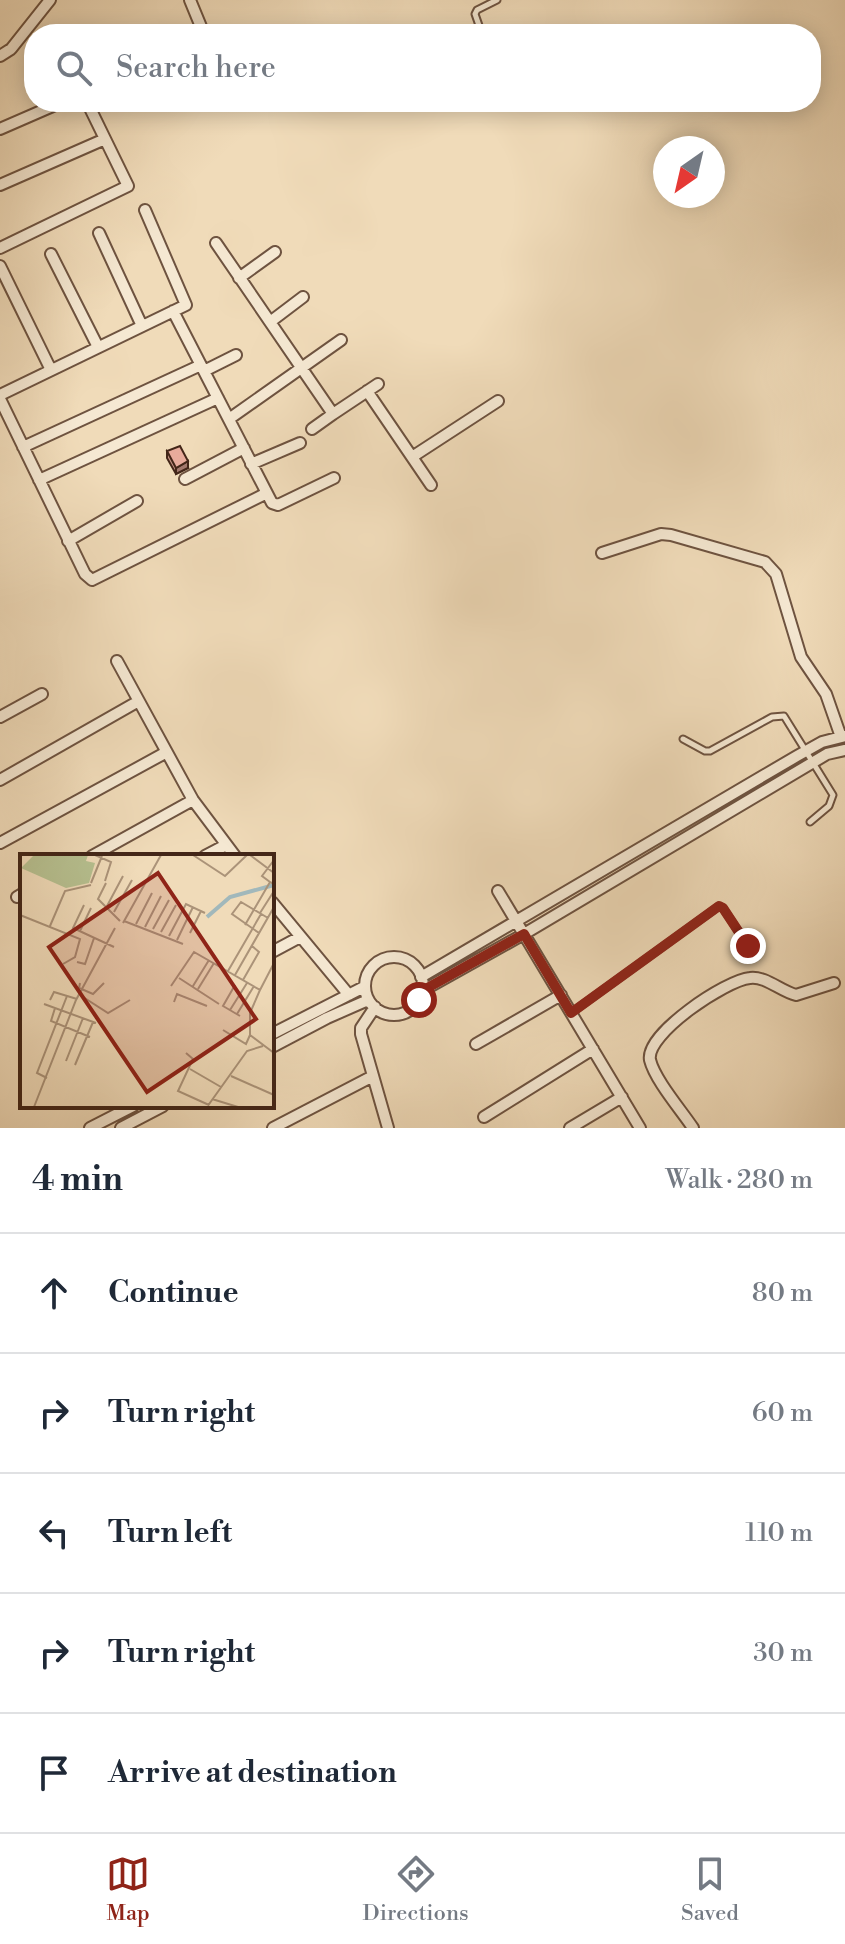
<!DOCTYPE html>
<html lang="en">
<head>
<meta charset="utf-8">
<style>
	body { margin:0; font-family:"Libre Bodoni",serif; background:#f6f6f7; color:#1f2937 }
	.compass { position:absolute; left:653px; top:136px; width:72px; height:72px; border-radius:50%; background:#fff; box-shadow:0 4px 20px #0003; rotate:214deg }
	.stop { position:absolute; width:24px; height:24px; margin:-18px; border:6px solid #8f2418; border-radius:50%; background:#fff }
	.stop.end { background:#8f2418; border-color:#fff; box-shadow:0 2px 8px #0008 }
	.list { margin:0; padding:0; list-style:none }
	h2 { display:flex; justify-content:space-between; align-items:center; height:104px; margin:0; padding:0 32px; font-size:34px }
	h2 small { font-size:26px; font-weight:400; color:#747a83 }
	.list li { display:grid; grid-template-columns:52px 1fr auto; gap:24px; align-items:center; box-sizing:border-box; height:120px; padding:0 32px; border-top:2px solid #e0e1e3 }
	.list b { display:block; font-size:30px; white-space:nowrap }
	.list em { font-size:26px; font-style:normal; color:#747a83 }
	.icon { flex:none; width:44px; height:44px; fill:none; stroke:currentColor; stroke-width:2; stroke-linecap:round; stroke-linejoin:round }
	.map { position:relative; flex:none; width:845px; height:1128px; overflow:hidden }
	.search { position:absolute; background:#fff; box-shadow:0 4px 20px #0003; left:24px; right:24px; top:24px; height:88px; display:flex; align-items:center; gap:20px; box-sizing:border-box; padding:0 28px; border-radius:32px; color:#747a83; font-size:30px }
	.sheet { height:704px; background:#fff }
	nav { display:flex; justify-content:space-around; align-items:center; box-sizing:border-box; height:112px; border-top:2px solid #e0e1e3; background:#fff; font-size:22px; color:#747a83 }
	nav a { display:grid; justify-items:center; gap:4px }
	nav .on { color:#8f2418 }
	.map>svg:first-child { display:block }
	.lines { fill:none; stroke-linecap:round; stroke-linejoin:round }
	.service-casing { stroke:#6e5340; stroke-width:9 }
	.minor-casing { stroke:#6e5340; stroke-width:14 }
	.service { stroke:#f5e8d2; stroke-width:5 }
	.minor { stroke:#f5e8d2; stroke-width:10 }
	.wall { fill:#c79385; stroke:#432618; stroke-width:2 }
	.shaded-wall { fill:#a2786c; stroke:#432618; stroke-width:2 }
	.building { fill:#e7ab9b; stroke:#432618; stroke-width:2 }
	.route { stroke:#8f2418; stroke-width:10 }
	.inset-river { fill:none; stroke:#a1b8bb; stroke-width:4 }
	.inset-road { fill:none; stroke:#ab9379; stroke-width:2 }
	.view { fill:#8f2418; fill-opacity:0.15; stroke:#8f2418; stroke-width:4 }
	.inset-edge { fill:none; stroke:#432618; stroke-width:4 }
</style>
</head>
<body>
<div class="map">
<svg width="845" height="1128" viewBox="0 0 845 1128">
	<rect width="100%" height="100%" fill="#f0dbb9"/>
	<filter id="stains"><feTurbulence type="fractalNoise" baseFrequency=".0025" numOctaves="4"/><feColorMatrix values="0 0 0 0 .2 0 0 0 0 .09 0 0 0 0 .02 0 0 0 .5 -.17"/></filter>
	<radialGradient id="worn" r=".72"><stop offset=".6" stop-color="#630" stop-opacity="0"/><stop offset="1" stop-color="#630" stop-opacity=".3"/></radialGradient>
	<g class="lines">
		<g class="service-casing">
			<path id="service" d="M 482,34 L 475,14 L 477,10 L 497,0
				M 683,739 L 705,751 L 710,751 L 772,717 L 784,716 L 833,795 L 829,806 L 810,822
				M 571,1013 L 719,906 L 723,908 L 748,946"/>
		</g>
		<g class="minor-casing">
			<path id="minor" d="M 190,0 L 204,34
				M 0,56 L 11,49 L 50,0
				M 0,129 L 62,102
				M 0,185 L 105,139
				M 99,233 L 142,326
				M 216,243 L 333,414 L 378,384
				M 0,248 L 128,186 L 87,102
				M 51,254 L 98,347
				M 0,266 L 51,370
				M 239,278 L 275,252
				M 173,311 L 272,503 L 278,505 L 334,478
				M 270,322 L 303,297
				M 204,371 L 236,355
				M 367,391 L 431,485
				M 0,395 L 186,305 L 145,210
				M 0,399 L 85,574 L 92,580 L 265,494
				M 229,419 L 341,340
				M 312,429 L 333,414
				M 23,447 L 201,365
				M 412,457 L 498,401
				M 251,464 L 300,443
				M 185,479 L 244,448
				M 39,480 L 218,398
				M 68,541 L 137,501
				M 602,553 L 661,534 L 671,535 L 765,562 L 776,574 L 801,657 L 826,694 L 841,737
				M 117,661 L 193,800 L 235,856
				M 0,717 L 42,694
				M 0,780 L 137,702
				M 0,843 L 165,753
				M 92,856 L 193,800
				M 205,856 L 226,845
				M 498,891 L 640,1128
				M 17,897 L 22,894
				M 272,902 L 349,995
				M 272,952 L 300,937
				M365 986a29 29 0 1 1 58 0a29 29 0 1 1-58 0Z
				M 421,977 L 797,756 L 822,742 L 845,736
				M 422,991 L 524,934 L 827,754 L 845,750
				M 375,1007 L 361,1028 L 361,1034 L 388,1128
				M 272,1034 L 364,987
				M 476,1044 L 561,995
				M 272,1047 L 327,1018 L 368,1000
				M 484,1117 L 593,1049
				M 90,1128 L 133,1106
				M 121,1128 L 163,1106
				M 273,1128 L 373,1076
				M 570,1128 L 622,1097
				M 693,1128 C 681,1110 655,1080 650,1060 C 645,1034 726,980 750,978 C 766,976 780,991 796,995 L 834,983"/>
		</g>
		<use href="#service" class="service"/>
		<use href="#minor" class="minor"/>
	</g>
	<path class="wall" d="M 167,451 L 188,468 L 176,474 L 167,458 Z"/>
	<path class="shaded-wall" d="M 188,461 L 188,468 L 176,474 L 176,468 Z"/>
	<path class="building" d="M 180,446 L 188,461 L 176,468 L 167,451 Z"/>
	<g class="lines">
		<path class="route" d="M 419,1000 L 422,991 L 524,934 L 571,1013 L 719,906 L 723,908 L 748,946"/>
	</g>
	<g transform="translate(20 854)">
		<rect width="254" height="254" fill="#f0dbb9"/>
		<path d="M 14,1 L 68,1 L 66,7 L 75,9 L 69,29 L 46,34 L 1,14 Z" fill="#b7c191"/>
		<path class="inset-river" d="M 187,63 L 210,43 L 254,31"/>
		<path class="inset-road" d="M 75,1 L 91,8 L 85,27M 173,1 L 205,22 L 227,1M 230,1 L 254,19M 250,28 L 242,22 L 254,6M 71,29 L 82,2M 86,29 L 78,45 L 100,67M 64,51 L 53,74 L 94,93M 87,52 L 103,22M 94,58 L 112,26M 240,59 L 254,37M 0,61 L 60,85 L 55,103 L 43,110M 104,67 L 163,90M 103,69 L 141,1M 116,70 L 132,39M 225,71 L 250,28 L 254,30M 30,72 L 45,37 L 71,31M 125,73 L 141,42M 133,75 L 149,46M 60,77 L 71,54M 141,78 L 156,51M 170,79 L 181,57M 239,79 L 212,60 L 221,48 L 248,64M 149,82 L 166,50 L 185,59M 157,86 L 173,53M 57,108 L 65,110 L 74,84M 208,117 L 241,60M 215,121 L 254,53M 159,124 L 199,150M 223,126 L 239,98 L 232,92M 60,129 L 59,134 L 73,140 L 84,129M 215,131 L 203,152 L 220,162M 151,132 L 174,98 L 240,136 L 230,159 L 230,181 L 254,199M 173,132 L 189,106M 178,135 L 194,109M 240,136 L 254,109M 63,143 L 88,159 L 110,146M 30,146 L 34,138 L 57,145M 154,148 L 157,140 L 187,152M 24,150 L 76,169M 35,154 L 31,167 L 70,183M 210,156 L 227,129M 217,160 L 234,132M 203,176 L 226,190 L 230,181M 166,199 L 173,205 L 158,237 L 189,251M 46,207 L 63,164M 55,211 L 73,168M 170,215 L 201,233M 211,222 L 254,241M 27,224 L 17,219 L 47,142M 192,245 L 218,253M 14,253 L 56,146 L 95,74M 187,253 L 227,197 L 243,192"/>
		<path class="view" d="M 138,19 L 236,165 L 127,238 L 29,93 Z"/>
		<rect width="254" height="254" class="inset-edge"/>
	</g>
	<rect width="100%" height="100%" filter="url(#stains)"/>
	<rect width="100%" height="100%" fill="url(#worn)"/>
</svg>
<svg class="compass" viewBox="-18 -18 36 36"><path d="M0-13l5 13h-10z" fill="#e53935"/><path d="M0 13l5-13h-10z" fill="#747a83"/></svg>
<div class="stop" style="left:419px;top:1000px"></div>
<div class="stop end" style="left:748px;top:946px"></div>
<div class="search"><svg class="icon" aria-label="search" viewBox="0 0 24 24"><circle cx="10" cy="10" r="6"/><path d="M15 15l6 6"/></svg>Search here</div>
</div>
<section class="sheet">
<h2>4 min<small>Walk · 280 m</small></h2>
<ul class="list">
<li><svg class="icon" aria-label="ahead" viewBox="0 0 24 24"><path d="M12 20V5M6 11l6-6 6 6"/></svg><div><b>Continue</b></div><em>80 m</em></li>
<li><svg class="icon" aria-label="right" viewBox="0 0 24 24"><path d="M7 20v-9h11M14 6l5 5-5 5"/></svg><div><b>Turn right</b></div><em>60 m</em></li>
<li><svg class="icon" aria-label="left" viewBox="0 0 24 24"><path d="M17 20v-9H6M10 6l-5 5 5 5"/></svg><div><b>Turn left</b></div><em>110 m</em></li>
<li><svg class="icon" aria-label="right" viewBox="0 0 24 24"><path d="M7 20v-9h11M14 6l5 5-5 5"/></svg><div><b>Turn right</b></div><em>30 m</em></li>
<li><svg class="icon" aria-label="arrive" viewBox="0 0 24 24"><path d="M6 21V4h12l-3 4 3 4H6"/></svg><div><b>Arrive at destination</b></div></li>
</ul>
</section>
<nav>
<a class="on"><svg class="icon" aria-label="map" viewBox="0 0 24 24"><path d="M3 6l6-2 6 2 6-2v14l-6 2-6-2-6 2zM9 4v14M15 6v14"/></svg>Map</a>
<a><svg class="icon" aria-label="directions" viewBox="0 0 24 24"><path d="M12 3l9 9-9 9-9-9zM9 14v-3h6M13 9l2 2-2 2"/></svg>Directions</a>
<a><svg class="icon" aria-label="saved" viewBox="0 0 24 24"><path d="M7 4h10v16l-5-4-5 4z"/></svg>Saved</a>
</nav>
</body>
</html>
